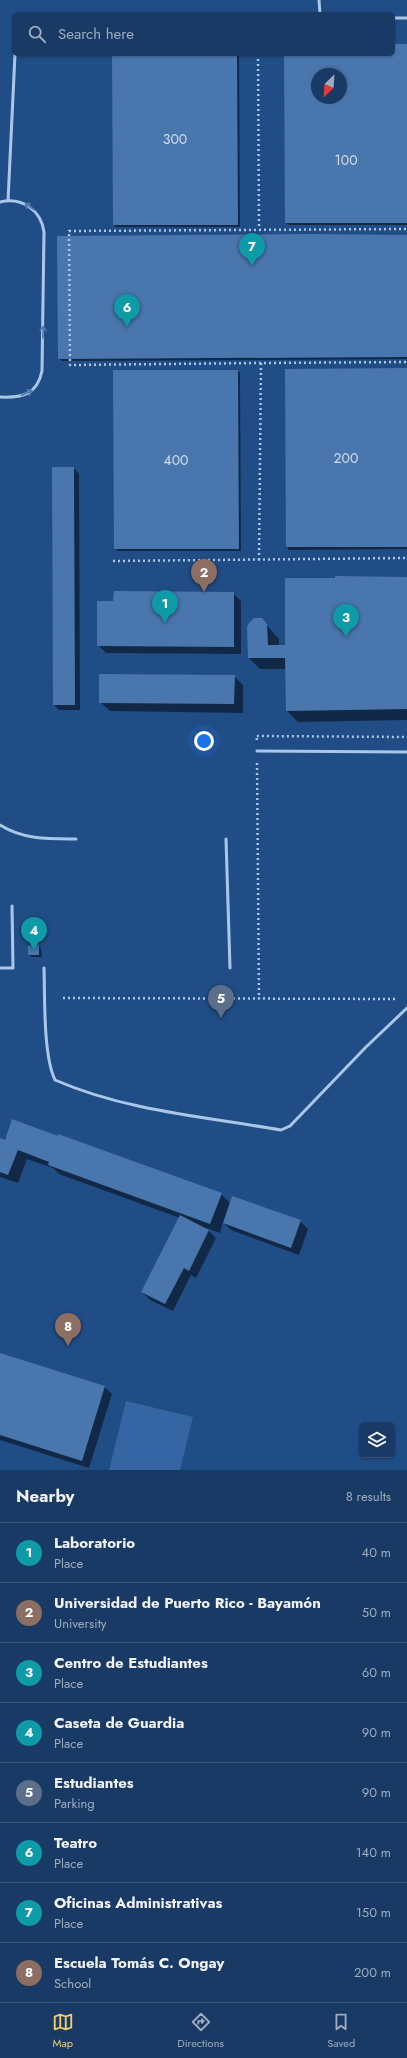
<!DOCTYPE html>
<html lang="en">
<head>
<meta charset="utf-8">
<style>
	body { margin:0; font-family:Jost,sans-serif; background:#22416a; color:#f1f3f6 }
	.controls { position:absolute; right:12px; bottom:12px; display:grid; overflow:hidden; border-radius:6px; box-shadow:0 1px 3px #0004 }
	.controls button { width:36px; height:36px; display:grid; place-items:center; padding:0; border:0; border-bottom:1px solid #375478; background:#193a64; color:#f1f3f6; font:20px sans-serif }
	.compass { position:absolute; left:311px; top:68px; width:36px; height:36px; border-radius:50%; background:#193a64; box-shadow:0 1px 3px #0004; rotate:205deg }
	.you { position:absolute; left:204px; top:741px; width:14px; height:14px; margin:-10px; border:3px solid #fff; border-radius:50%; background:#1a73e8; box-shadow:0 0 0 6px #1a73e833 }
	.badge { display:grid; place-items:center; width:26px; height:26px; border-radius:50%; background:#f6cf6c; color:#fff; font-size:13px; font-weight:700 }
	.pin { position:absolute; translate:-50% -33px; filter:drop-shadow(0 1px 2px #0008) }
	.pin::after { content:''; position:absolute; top:21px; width:14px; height:12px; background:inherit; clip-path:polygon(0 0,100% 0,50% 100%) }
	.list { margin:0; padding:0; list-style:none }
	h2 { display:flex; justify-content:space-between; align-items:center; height:52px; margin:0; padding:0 16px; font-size:17px }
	h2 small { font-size:13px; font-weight:400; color:#9fadbf }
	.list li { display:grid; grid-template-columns:26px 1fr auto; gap:12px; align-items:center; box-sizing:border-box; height:60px; padding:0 16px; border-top:1px solid #375478 }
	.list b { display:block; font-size:15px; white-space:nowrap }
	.list p { margin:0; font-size:13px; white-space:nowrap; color:#9fadbf }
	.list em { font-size:13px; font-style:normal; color:#9fadbf }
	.icon { flex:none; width:22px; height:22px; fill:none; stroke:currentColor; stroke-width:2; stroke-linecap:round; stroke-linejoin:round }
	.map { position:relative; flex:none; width:407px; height:1470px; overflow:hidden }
	.search { position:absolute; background:#193a64; box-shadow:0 1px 3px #0004; left:12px; right:12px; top:12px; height:44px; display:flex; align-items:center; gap:10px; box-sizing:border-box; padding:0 14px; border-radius:6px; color:#9fadbf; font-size:15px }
	.sheet { height:532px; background:#193a64 }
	nav { display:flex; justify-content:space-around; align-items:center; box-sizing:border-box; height:56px; border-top:1px solid #375478; background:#193a64; font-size:11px; color:#9fadbf }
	nav a { display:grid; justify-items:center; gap:2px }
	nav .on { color:#f6cf6c }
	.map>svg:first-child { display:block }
	.green { fill:#3566a3 }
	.shadow { fill:#0007; fill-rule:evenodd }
	.building { fill:#4a76ae; fill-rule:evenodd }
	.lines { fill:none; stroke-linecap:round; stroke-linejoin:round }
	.path { stroke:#aac7ea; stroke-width:2.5; stroke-dasharray:2 3; stroke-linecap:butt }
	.lane { stroke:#aac7ea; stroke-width:3 }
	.oneway { stroke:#5178a9 }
	.labels { text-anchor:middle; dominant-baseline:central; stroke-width:3; stroke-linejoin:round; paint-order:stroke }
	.number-label { font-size:14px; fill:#d2ddeb }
</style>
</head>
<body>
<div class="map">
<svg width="407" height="1470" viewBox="0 0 407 1470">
	<rect width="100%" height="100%" fill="#214d86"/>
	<path class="green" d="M 126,1401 L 193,1417 L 180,1470 L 109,1470 Z"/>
	<path class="shadow" d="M 393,45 L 407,45 L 407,225 L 289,225 L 286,223 L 285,54 L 393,54 ZM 317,74 L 341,74 L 341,98 L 317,98 Z
		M 113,54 L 239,54 L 240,227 L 116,227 L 114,225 Z
		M 407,236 L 407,359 L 62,361 L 59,358 Z
		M 407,369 L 407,549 L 289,550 L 287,547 Z
		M 238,371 L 240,373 L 241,551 L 118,551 L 115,549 Z
		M 74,468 L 79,474 L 80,710 L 59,710 L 54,705 Z
		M 407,578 L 407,720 L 298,722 L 287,711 L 286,669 L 260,669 L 249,658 L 261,619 L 279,639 L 279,646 L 286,646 Z
		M 233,593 L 241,601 L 241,654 L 106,653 L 98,645 Z
		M 234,676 L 243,685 L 243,713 L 110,711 L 100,702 Z
		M 39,946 L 41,949 L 42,957 L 32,957 L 29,955 Z
		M 0,1139 L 221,1194 L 231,1204 L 300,1221 L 308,1229 L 299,1255 L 231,1230 L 223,1222 L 220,1233 L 206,1228 L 216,1238 L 196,1278 L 191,1275 L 173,1311 L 150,1300 L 142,1292 L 180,1218 L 59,1174 L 53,1168 L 27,1159 L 18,1183 L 0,1177 Z
		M 0,1354 L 104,1387 L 112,1394 L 89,1468 L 0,1440 Z"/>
	<path class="building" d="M 393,44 L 407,44 L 407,223 L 285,223 L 284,54 L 393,54 ZM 317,74 L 341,74 L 341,98 L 317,98 Z
		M 112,54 L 237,54 L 238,225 L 113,225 Z
		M 309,234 L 407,235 L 407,357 L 58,359 L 57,236 Z
		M 407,368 L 407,547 L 286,547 L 285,369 Z
		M 113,370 L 238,370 L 239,549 L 114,549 Z
		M 52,467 L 74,467 L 75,705 L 53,705 Z
		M 335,576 L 407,577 L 407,709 L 286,711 L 285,658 L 248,658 L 247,628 L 248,624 L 254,618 L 262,618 L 267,624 L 268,645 L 285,645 L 285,578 L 335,578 Z
		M 114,591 L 234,592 L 234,647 L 97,646 L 97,601 L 113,601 Z
		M 99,674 L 235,675 L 234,704 L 99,703 Z
		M 39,945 L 39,955 L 28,955 L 28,946 Z
		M 12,1119 L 58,1136 L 58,1134 L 222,1193 L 210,1224 L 48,1165 L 49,1162 L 18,1150 L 8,1175 L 0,1172 L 0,1138 L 5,1140 Z
		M 232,1196 L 301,1220 L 291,1248 L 223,1223 Z
		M 180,1215 L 209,1230 L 189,1271 L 184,1268 L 165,1304 L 141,1292 Z
		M 0,1353 L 105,1386 L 82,1461 L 0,1435 Z"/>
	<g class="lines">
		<path class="path" d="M 258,54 L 259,229
			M 261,363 L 70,365 L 69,231 L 407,229
			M 259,560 L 261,363 L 407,362
			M 113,561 L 407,558
			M 257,740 L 256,736 L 407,737
			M 257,763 L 259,999
			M 63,998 L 396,999"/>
		<path class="lane" d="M 319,0 L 320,14
			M 393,18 L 407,18
			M 8,201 L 15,54
			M 0,202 C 22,197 41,210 44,232 L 42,371 C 37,395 22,398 0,397
			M 257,751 L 407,752
			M 0,825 C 24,840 49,839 76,839
			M 226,839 L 230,968
			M 0,968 L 13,968 L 12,906
			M 44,968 C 45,997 43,1055 55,1080 C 126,1111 206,1117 281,1130 L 290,1126 L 366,1047 L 407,1008"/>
	</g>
	<defs><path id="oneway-shaft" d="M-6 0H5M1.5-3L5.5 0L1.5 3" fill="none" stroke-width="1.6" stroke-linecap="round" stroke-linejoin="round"/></defs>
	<g class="oneway">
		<use href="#oneway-shaft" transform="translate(30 207) rotate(-148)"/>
		<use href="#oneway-shaft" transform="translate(43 332) rotate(-89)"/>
		<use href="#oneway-shaft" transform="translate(27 393) rotate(-23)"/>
	</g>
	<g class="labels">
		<g class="number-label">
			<text x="175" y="139">300</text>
			<text x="346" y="160">100</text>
			<text x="346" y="458">200</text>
			<text x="176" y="460">400</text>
		</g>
	</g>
</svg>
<div class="controls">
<button><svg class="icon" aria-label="layers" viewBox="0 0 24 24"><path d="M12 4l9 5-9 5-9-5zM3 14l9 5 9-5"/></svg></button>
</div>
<svg class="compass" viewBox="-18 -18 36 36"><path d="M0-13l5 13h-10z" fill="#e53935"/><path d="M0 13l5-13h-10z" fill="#9fadbf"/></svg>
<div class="you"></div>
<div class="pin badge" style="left:165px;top:623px;background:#0f9aa8">1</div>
<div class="pin badge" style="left:204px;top:592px;background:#8d6e63">2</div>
<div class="pin badge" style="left:346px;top:637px;background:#0f9aa8">3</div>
<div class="pin badge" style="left:34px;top:950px;background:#0f9aa8">4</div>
<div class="pin badge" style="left:221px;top:1018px;background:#5c6f8a">5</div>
<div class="pin badge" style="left:127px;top:327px;background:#0f9aa8">6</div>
<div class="pin badge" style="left:252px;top:266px;background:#0f9aa8">7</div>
<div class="pin badge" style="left:68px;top:1346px;background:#8d6e63">8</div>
<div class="search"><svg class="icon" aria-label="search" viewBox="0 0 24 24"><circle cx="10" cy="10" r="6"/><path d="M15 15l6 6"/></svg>Search here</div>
</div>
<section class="sheet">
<h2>Nearby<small>8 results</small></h2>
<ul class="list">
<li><span class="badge" style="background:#0f9aa8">1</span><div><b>Laboratorio</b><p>Place</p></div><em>40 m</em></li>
<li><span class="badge" style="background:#8d6e63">2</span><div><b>Universidad de Puerto Rico - Bayamón</b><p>University</p></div><em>50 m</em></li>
<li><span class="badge" style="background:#0f9aa8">3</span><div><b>Centro de Estudiantes</b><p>Place</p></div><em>60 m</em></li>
<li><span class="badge" style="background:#0f9aa8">4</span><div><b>Caseta de Guardia</b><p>Place</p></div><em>90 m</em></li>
<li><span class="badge" style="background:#5c6f8a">5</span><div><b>Estudiantes</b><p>Parking</p></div><em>90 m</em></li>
<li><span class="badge" style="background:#0f9aa8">6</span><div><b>Teatro</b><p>Place</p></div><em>140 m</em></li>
<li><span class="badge" style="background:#0f9aa8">7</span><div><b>Oficinas Administrativas</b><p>Place</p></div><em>150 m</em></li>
<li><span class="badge" style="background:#8d6e63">8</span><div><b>Escuela Tomás C. Ongay</b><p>School</p></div><em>200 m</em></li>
</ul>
</section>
<nav>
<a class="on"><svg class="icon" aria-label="map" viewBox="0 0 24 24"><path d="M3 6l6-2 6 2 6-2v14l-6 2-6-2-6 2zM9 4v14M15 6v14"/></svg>Map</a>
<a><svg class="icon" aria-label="directions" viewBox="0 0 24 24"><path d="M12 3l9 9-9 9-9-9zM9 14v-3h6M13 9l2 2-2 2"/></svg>Directions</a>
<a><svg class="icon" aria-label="saved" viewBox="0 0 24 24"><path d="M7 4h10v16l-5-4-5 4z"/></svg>Saved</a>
</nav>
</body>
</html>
